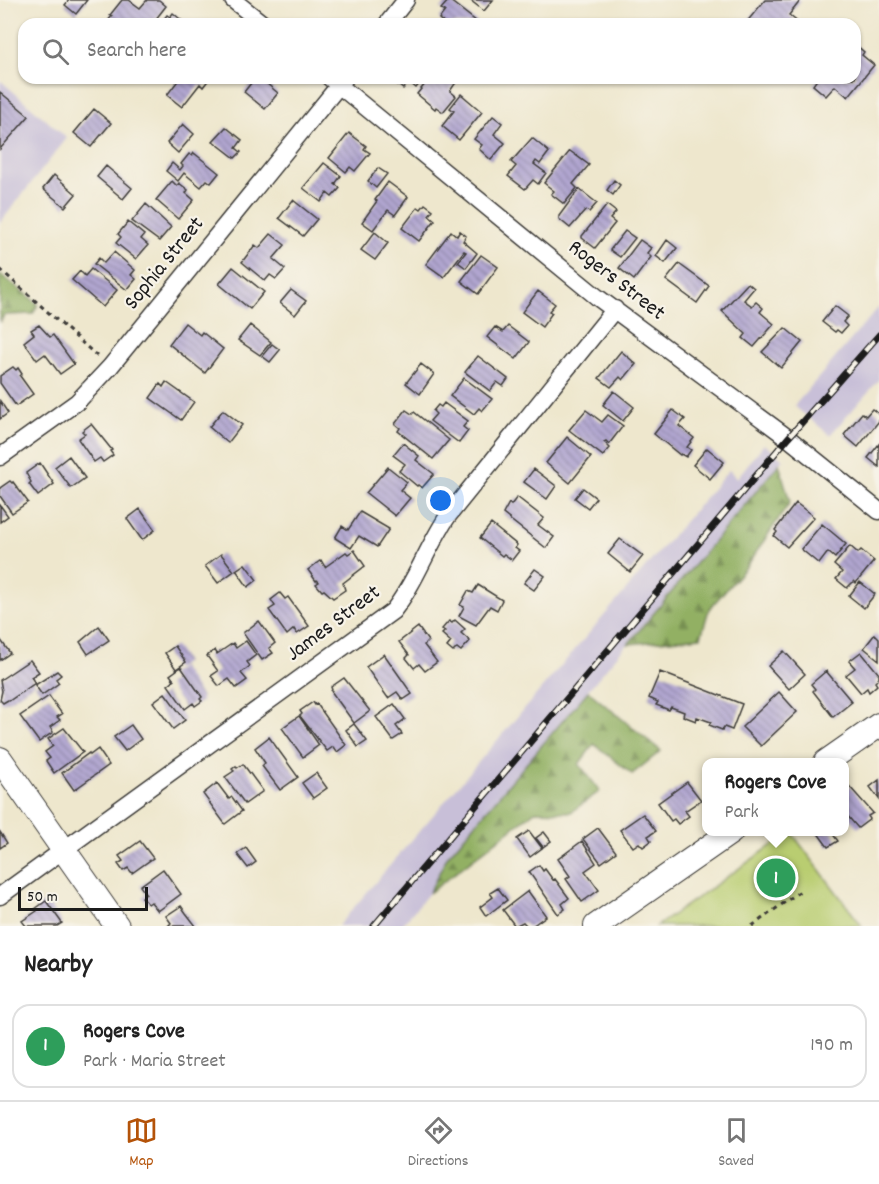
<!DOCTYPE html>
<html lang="en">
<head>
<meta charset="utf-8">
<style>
	body { margin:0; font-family:Dekko,sans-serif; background:#f6f6f6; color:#222 }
	.scale { position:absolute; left:18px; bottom:15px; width:130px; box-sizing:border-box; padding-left:6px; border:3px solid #1c1c1c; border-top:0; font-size:16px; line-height:21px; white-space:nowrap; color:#1c1c1c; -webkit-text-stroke:4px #f7f3e8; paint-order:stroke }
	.you { position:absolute; left:441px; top:501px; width:21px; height:21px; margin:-15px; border:4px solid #fff; border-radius:50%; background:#1a73e8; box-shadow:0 0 0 9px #1a73e833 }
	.badge { display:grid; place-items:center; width:39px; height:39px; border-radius:50%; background:#b45309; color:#fff; font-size:20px; font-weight:700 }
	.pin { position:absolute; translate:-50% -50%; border:3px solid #fff; box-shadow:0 2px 6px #0006 }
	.popup { position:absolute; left:702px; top:758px; width:147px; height:78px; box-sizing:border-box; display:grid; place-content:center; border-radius:12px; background:#fff; filter:drop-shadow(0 2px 4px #0005); font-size:20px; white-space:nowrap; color:#767676 }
	.popup b { font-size:22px; color:#222 }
	.popup::after { content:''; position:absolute; left:50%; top:100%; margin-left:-12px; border:12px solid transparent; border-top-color:#fff }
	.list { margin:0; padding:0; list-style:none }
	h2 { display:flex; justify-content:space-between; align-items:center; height:78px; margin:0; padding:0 24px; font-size:26px }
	h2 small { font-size:20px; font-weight:400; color:#767676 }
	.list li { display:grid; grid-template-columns:39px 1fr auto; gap:18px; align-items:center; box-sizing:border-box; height:84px; margin:0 12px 12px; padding:0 12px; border:2px solid #e0e0e0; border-radius:18px }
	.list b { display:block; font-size:22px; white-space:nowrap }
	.list p { margin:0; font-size:20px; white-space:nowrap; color:#767676 }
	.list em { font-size:20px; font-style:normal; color:#767676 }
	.icon { flex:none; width:33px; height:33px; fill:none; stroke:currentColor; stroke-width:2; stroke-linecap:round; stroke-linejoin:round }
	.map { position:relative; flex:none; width:879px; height:926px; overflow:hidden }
	.search { position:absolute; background:#fff; box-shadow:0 2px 4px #0004; left:18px; right:18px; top:18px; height:66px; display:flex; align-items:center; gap:15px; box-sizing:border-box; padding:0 21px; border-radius:18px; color:#767676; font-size:22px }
	.sheet { height:174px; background:#fff }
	nav { display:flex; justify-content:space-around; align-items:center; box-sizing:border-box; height:84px; border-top:2px solid #e0e0e0; background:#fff; font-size:16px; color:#767676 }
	nav a { display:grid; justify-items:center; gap:3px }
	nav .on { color:#b45309 }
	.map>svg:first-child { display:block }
	.industrial { fill:#c8bfd8 }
	.forest { fill:url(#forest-firs); stroke:#576640; stroke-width:1.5 }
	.green { fill:#b9cd71; stroke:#6a7446; stroke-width:1.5 }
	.building { fill:url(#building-back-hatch) }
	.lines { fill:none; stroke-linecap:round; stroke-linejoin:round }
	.street-casing { stroke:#3c3a37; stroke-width:19 }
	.secondary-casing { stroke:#3c3a37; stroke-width:26 }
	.path { stroke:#3c3a37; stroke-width:3; stroke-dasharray:4.5 4.5; stroke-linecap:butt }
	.street { stroke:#fff; stroke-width:16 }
	.secondary { stroke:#fff; stroke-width:24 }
	.rail-casing { stroke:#1c1c1c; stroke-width:7 }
	.rail { stroke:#f7f3e8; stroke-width:4.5; stroke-dasharray:14; stroke-linecap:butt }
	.labels { text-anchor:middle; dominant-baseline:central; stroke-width:4.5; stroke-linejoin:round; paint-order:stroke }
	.street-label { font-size:22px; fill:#1c1c1c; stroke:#f7f3e8 }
</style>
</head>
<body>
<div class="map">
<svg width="879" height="926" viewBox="0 0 879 926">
	<defs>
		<pattern id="forest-firs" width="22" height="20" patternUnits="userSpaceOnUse" patternTransform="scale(1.5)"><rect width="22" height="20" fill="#92b063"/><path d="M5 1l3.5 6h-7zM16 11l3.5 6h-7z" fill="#768e51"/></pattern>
		<pattern id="building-back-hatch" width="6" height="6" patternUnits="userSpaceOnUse" patternTransform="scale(1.5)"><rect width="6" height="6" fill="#b1a6d0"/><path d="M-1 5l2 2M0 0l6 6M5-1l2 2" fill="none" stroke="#8f86a8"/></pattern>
	</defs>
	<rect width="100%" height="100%" fill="#f7f3e8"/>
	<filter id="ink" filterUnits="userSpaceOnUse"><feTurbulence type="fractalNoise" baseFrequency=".0167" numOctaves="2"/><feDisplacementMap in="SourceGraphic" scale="12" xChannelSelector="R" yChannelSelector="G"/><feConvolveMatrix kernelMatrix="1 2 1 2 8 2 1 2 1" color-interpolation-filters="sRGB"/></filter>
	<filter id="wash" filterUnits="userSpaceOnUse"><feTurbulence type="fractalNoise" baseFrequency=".008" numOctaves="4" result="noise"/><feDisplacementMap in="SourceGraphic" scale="24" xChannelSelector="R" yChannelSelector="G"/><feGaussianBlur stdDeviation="1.35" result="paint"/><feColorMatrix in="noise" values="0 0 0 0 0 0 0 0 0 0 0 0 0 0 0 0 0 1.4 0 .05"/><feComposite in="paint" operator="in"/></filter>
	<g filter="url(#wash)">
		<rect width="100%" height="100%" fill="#eee7cd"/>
		<path class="industrial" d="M 1,81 L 67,138 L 0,223 L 0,82 Z
			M 879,307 L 879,380 L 830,435 L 794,406 Z
			M 764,444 L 783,459 L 447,857 L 429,893 L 401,926 L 338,926 L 729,470 L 737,478 Z"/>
		<path class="forest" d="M 0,274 L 38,304 L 33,314 L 4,315 L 0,323 Z
			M 779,464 L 790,502 L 747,566 L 709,609 L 701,637 L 628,644 Z
			M 588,691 L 661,751 L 632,774 L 594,744 L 579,764 L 600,791 L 571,812 L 535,811 L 429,893 L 447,857 Z"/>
		<path class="green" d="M 791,832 L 862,926 L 657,926 Z"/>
		<g id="blocks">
			<path class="building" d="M 69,0 L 87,0 L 76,14 L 65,5 Z
				M 122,0 L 129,0 L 140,8 L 147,0 L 159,0 L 166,6 L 152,24 L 110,24 L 107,22 L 112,16 L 110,15 Z
				M 449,0 L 477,22 L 476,24 L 445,24 L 439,19 L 445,11 L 441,9 Z
				M 470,0 L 493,0 L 484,11 Z
				M 765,0 L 801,0 L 789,15 L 800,24 L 745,24 Z
				M 173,13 L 186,24 L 160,24 L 167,15 L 170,17 Z
				M 855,44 L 864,52 L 862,55 L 874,65 L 848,97 L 835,86 L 826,96 L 813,85 L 818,78 L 855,78 Z
				M 180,78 L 210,78 L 203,87 L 200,84 L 182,107 L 167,95 Z
				M 255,78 L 260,78 L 278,93 L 265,109 L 244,92 Z
				M 389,78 L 424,78 L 416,88 L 409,82 L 403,89 Z
				M 430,78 L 453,78 L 457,81 L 450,91 L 456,96 L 443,112 L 436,107 L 435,109 L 417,94 Z
				M 0,92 L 29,116 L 0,149 Z
				M 461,94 L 482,112 L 459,140 L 442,126 L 454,111 L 450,108 Z
				M 94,109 L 111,123 L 91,147 L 74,133 Z
				M 493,116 L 502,123 L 494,134 L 505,143 L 491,160 L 479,149 L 482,145 L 474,139 Z
				M 183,124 L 194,134 L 178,153 L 167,143 Z
				M 226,127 L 242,140 L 236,148 L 241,152 L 235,158 L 213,141 Z
				M 349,133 L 366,146 L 364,149 L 370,153 L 355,171 L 350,167 L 346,172 L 329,158 Z
				M 532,138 L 549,152 L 540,164 L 536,161 L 534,164 L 546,173 L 538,184 L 533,180 L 525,189 L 508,176 L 516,166 L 511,162 Z
				M 570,151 L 589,165 L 573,184 L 577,188 L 564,204 L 551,194 L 554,191 L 544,183 Z
				M 194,153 L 219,173 L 211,183 L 207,180 L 201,187 L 184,173 L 178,181 L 166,171 L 172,163 L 180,170 L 183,166 L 181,164 L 189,154 L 192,156 Z
				M 324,163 L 341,176 L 335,184 L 340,188 L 332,197 L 327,193 L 321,202 L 303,188 Z
				M 106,166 L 132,188 L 123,199 L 97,177 Z
				M 378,168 L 387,174 L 376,188 L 368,181 Z
				M 54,175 L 76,194 L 65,207 L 43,189 Z
				M 614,180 L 620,185 L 613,195 L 607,190 Z
				M 172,181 L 177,186 L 179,183 L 188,190 L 186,193 L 194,200 L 178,219 L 156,200 Z
				M 388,182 L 408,197 L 395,215 L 388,210 L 373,230 L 362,222 L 377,201 L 375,200 Z
				M 579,189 L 597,203 L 589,212 L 586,210 L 570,228 L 559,219 L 559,216 Z
				M 293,200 L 317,219 L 303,236 L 279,218 Z
				M 146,204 L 171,227 L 159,241 L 132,221 Z
				M 425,204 L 433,210 L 429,215 L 435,220 L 419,241 L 402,228 L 418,207 L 421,209 Z
				M 607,205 L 616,212 L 610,219 L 615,223 L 595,248 L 582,238 L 582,236 Z
				M 128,222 L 144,235 L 141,239 L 148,245 L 136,259 L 116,243 L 121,237 L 118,234 Z
				M 451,231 L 457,236 L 460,231 L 466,236 L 463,241 L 477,253 L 466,268 L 458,262 L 466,252 L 464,251 L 444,277 L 426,264 Z
				M 625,231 L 635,238 L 620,257 L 610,250 Z
				M 375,232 L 388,243 L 375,260 L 361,250 Z
				M 271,234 L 285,245 L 273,259 L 285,269 L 276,279 L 270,275 L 265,281 L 242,262 L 255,245 L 259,248 Z
				M 640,240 L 651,248 L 647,253 L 651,257 L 634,280 L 619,268 Z
				M 667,240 L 677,248 L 665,263 L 656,256 Z
				M 114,252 L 135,270 L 131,275 L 136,279 L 127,290 L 94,264 L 99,258 L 104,263 Z
				M 481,255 L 498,267 L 478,294 L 461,281 Z
				M 679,264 L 709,286 L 697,303 L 666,280 Z
				M 233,267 L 264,292 L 250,309 L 219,284 Z
				M 91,269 L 117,290 L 103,307 L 72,280 L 80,271 L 85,276 Z
				M 748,283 L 754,288 L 744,300 L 752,306 L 756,302 L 763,308 L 760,312 L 774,324 L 754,347 L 743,338 L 746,334 L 722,311 Z
				M 291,290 L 306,301 L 295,315 L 280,303 Z
				M 538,291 L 555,304 L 549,311 L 552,313 L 542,327 L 522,312 Z
				M 835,306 L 848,316 L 843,322 L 847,326 L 841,333 L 837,330 L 835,332 L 822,322 Z
				M 185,323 L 200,335 L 202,332 L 223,349 L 205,373 L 169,344 Z
				M 39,325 L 50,337 L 53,335 L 74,364 L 60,374 L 45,354 L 37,360 L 24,342 L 34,334 L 31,330 Z
				M 250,325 L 271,342 L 260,355 L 238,340 Z
				M 508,326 L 529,342 L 516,359 L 487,337 L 495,327 L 503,332 Z
				M 785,328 L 802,342 L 781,368 L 762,352 Z
				M 272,344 L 280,350 L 270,362 L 262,356 Z
				M 621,351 L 636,364 L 623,380 L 620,377 L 611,387 L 599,378 Z
				M 478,356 L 508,379 L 503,386 L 497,382 L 490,391 L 465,372 Z
				M 421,364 L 434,374 L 420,394 L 406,383 Z
				M 13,367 L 16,370 L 18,368 L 22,374 L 20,376 L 33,394 L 16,406 L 0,383 L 0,376 Z
				M 464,378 L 492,399 L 482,411 L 479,408 L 474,414 L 450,396 Z
				M 166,382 L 194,402 L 181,420 L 150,398 L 160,384 L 163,387 Z
				M 614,391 L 634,407 L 623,421 L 603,405 Z
				M 0,401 L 8,413 L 0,419 Z
				M 444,403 L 468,421 L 463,427 L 468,431 L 459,443 L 430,421 L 436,414 L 433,411 L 438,405 L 441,407 Z
				M 872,409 L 879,414 L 879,421 L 858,447 L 844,435 L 862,413 L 866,416 Z
				M 223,410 L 242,425 L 228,443 L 209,427 Z
				M 406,410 L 412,414 L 414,412 L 449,440 L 433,459 L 398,431 L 400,428 L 395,424 Z
				M 586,410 L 602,422 L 608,415 L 623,426 L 609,444 L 606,441 L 604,442 L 610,448 L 603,456 L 569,430 Z
				M 673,410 L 685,419 L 679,426 L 694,438 L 687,447 L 691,450 L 686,457 L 681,454 L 680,455 L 654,434 Z
				M 91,424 L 112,450 L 110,451 L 113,455 L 103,462 L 100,458 L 94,462 L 78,439 L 85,434 L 82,431 Z
				M 567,437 L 591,457 L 570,483 L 546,463 Z
				M 403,443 L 419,456 L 416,460 L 434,474 L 422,488 L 418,485 L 417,486 L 399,471 L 405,464 L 393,455 Z
				M 879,444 L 879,467 L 868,458 Z
				M 707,448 L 724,462 L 710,479 L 693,465 Z
				M 69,456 L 85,478 L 71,488 L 55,467 Z
				M 40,463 L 54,484 L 38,496 L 29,484 L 31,482 L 26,473 Z
				M 388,467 L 407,482 L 400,490 L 410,498 L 395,516 L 366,493 Z
				M 534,469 L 556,486 L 547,499 L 524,482 Z
				M 10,481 L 12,483 L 13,482 L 28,502 L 12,513 L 0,496 L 0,488 Z
				M 583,488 L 596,498 L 588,508 L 575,498 Z
				M 517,497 L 544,518 L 538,525 L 554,537 L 546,548 L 503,514 L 509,503 L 511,505 Z
				M 796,503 L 814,517 L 787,547 L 774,536 L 777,532 L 775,530 Z
				M 0,505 L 8,516 L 0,522 Z
				M 140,509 L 155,530 L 142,540 L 127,519 Z
				M 360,512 L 389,529 L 377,547 L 359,536 L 351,548 L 335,538 L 342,526 L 348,530 Z
				M 491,524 L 517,545 L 515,548 L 519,551 L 512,560 L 504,554 L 502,556 L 480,538 Z
				M 822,524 L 846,544 L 835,558 L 828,552 L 819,564 L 801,549 Z
				M 620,539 L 643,556 L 630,572 L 608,554 Z
				M 850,546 L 858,553 L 861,550 L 874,561 L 856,583 L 854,581 L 847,588 L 836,579 L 842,572 L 834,565 Z
				M 354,550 L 365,566 L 343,583 L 345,590 L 333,598 L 324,590 L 322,591 L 316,584 L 319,582 L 317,580 L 316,581 L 308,570 L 321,560 L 325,567 L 346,552 L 348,554 Z
				M 221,554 L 234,571 L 218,583 L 205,566 Z
				M 245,564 L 257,580 L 248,587 L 236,570 Z
				M 535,569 L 545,576 L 534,590 L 524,583 Z
				M 860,582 L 875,594 L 864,608 L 849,596 Z
				M 478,585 L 502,600 L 497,610 L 490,606 L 476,625 L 459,616 L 464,607 L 460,605 L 468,591 L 473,593 Z
				M 280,593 L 285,599 L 288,597 L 309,626 L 297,634 L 294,629 L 287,635 L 269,610 L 275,606 L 271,600 Z
				M 455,620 L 465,629 L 461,633 L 470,641 L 461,651 L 457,648 L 453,652 L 447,647 L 451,642 L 442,634 L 445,631 L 442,629 L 449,621 L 452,623 Z
				M 259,621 L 275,643 L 269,648 L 273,653 L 262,660 L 243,633 Z
				M 99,626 L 109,640 L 88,654 L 80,642 Z
				M 418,627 L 428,641 L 424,645 L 437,662 L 425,671 L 419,664 L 414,668 L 406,658 L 409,655 L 399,642 Z
				M 875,634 L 879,638 L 879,660 L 864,648 Z
				M 0,639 L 10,653 L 0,660 Z
				M 246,641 L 256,655 L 247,662 L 250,666 L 241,673 L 247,680 L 236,688 L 229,679 L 219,686 L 211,676 L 218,671 L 207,656 L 215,650 L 217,654 L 233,643 L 236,648 Z
				M 175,646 L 186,662 L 176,669 L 165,653 Z
				M 784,651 L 805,674 L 789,689 L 768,666 Z
				M 861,652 L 879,674 L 879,678 L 875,682 L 877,685 L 869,692 L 867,688 L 861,693 L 846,675 L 855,668 L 849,661 Z
				M 384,654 L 412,694 L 403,700 L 397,692 L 388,698 L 366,667 Z
				M 30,660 L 39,672 L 31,677 L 35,683 L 9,701 L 8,700 L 3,703 L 0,700 L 2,691 L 0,680 Z
				M 181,667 L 202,697 L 200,699 L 202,701 L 195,706 L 193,703 L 185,709 L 168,685 L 174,680 L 170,675 Z
				M 57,671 L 61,675 L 56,679 L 59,683 L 42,695 L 35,685 Z
				M 826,671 L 852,702 L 833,717 L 813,691 L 815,689 L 811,684 Z
				M 660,672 L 742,704 L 732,730 L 724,727 L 722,730 L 709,725 L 711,722 L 697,717 L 696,721 L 683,716 L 684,712 L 671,707 L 669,710 L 656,705 L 658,702 L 649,698 Z
				M 344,678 L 370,711 L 354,723 L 331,691 L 332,690 L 331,687 Z
				M 779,692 L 797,712 L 761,746 L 742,727 Z
				M 165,693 L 185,720 L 173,729 L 153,702 Z
				M 49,696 L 62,714 L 57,717 L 60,720 L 50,727 L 53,732 L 39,742 L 20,716 Z
				M 313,702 L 315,705 L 317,704 L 346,745 L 337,752 L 333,747 L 327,751 L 300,716 L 302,714 L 300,711 Z
				M 394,704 L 405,719 L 396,726 L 402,734 L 393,740 L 376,717 Z
				M 299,716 L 319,745 L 303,757 L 282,728 Z
				M 354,724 L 367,741 L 358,747 L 346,730 Z
				M 131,725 L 141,739 L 125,751 L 114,737 Z
				M 64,728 L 83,752 L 54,773 L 46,761 L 50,758 L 45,752 L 53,746 L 48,739 Z
				M 269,737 L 298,777 L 280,790 L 262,766 L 265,763 L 255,748 Z
				M 98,749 L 109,765 L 74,790 L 62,773 L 89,753 L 90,755 Z
				M 243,764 L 263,791 L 245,804 L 225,777 L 234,771 L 232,769 L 236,766 L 237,768 Z
				M 316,773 L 327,788 L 313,798 L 302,783 Z
				M 879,780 L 879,799 L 870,787 Z
				M 687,782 L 701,800 L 685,811 L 689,816 L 678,824 L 674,819 L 671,821 L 658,803 Z
				M 217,783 L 229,799 L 232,797 L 242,811 L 225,824 L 203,794 Z
				M 849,786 L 873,813 L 868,816 L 870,819 L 858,828 L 845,813 L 845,789 Z
				M 643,814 L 656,831 L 648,836 L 651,841 L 643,847 L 639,843 L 633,847 L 620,830 Z
				M 598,828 L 616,852 L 601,863 L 583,839 Z
				M 529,831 L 542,848 L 530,857 L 517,839 Z
				M 0,832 L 7,843 L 0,848 Z
				M 544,832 L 551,841 L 543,847 L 536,838 Z
				M 817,832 L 834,832 L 832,833 L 838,841 L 828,847 Z
				M 140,841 L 153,858 L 132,873 L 128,868 L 123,871 L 118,864 L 123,861 L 119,856 Z
				M 582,841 L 596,863 L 585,871 L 599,890 L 582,902 L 566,879 L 570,876 L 558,859 Z
				M 246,848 L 256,862 L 248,868 L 237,854 Z
				M 539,865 L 543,871 L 545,869 L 553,880 L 555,879 L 569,898 L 562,904 L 565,909 L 558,914 L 529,872 Z
				M 163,869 L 181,894 L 158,911 L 151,902 L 148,904 L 142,897 L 146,894 L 140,886 Z
				M 498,888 L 507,900 L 486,916 L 480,907 L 493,897 L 490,893 Z
				M 528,891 L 546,916 L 532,926 L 527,926 L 523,922 L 515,926 L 503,910 Z
				M 46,901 L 62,923 L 57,926 L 26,926 L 22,921 L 37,911 L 35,909 Z
				M 181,906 L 186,913 L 196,926 L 168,926 L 171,923 L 166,916 Z"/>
		</g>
	</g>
	<g filter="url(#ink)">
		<use href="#blocks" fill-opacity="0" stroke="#3c3a37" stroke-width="1.5"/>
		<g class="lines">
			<g class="street-casing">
				<path id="street" d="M 233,0 L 263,24
					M 387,24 L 406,0
					M 330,78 L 597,297 L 788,438 L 879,511
					M 0,457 L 77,402 L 110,367 L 345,78
					M 0,896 L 393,611 C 416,582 427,547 448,516 L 615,309"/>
			</g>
			<g class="secondary-casing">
				<path id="secondary" d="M 0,759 L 117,926
					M 826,762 L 879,725
					M 596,926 L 731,832"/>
			</g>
			<path class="path" d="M 0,269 L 97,356
				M 752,926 L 803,889"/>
			<use href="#street" class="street"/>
			<use href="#secondary" class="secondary"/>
			<g class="rail-casing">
				<path id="rail" d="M 374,926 L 788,438 L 879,335"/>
			</g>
			<use href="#rail" class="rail"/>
		</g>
	</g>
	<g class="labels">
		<g class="street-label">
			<text transform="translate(165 264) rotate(-51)">Sophia Street</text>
			<text transform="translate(616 281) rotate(38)">Rogers Street</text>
			<text transform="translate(334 624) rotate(-37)">James Street</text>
		</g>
	</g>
</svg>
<div class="scale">50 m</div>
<div class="you"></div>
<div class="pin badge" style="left:776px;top:878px;background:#2e9e5b">1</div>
<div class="popup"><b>Rogers Cove</b>Park</div>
<div class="search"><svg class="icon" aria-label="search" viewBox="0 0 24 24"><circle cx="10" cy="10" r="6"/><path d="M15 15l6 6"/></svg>Search here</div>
</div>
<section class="sheet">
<h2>Nearby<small></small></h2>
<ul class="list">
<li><span class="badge" style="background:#2e9e5b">1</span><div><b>Rogers Cove</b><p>Park · Maria Street</p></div><em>190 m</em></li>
</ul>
</section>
<nav>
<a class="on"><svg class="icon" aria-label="map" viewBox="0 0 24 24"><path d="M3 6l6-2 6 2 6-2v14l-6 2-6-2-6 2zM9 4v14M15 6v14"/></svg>Map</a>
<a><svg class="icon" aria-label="directions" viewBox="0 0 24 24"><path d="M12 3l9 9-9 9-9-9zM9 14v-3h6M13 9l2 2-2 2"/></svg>Directions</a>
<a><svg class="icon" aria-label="saved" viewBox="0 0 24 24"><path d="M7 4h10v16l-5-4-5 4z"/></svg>Saved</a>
</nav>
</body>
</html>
